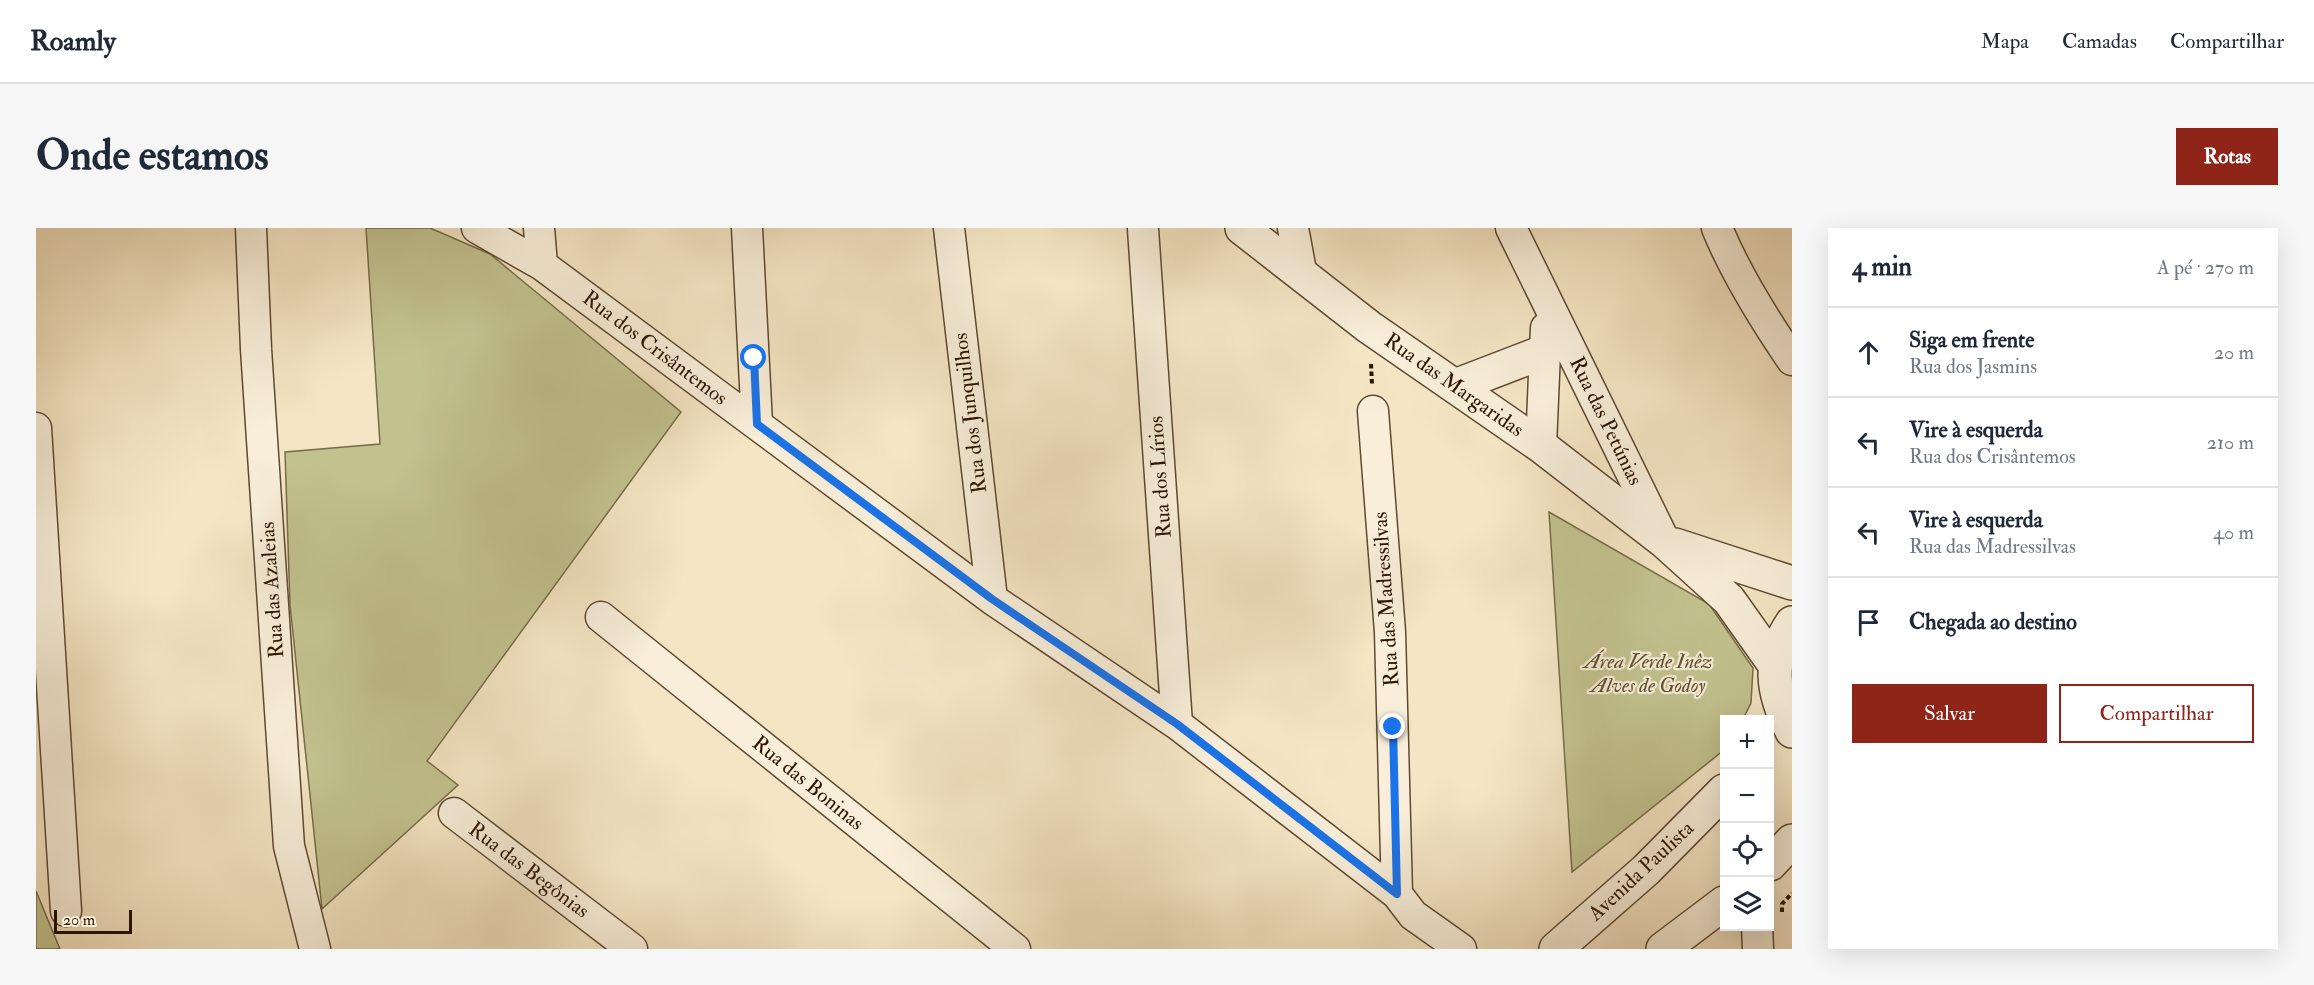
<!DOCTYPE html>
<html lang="pt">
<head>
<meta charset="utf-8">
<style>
	body { margin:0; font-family:"IM FELL Double Pica",serif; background:#f6f6f7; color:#1f2937 }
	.controls { position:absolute; right:18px; bottom:18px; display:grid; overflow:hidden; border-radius:0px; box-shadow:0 6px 24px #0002 }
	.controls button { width:54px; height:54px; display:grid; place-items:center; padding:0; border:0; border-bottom:2px solid #e0e1e3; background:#fff; color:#1f2937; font:30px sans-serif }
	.scale { position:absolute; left:18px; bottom:15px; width:78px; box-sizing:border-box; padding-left:6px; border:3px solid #2c1600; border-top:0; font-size:16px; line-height:21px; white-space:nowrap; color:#2c1600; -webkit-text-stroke:4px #f8eed9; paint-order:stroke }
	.stop { position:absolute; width:18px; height:18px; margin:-14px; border:4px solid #1a73e8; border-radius:50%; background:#fff }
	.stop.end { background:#1a73e8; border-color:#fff; box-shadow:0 2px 6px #0008 }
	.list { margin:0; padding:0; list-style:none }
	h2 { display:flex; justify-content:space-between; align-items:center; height:78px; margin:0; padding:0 24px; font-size:26px }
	h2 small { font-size:20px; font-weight:400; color:#747a83 }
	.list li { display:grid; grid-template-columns:39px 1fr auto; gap:18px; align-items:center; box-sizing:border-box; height:90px; padding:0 24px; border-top:2px solid #e0e1e3 }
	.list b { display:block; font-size:22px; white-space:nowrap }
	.list p { margin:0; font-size:20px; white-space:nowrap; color:#747a83 }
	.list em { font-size:20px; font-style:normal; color:#747a83 }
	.actions { display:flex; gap:12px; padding:18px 24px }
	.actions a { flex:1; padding:14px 0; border:2px solid #8f2418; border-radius:0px; text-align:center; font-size:21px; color:#8f2418 }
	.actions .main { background:#8f2418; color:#fff }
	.icon { flex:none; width:33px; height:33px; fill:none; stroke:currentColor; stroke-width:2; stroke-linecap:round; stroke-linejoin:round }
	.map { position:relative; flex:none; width:1756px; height:721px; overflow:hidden; border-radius:0px }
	header { display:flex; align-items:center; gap:36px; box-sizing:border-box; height:84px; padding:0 30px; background:#fff; border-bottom:2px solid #e0e1e3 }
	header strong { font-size:28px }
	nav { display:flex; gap:33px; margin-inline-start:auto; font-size:21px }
	.intro { display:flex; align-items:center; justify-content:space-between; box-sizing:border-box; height:144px; padding:0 36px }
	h1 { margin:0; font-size:42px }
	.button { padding:15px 27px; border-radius:0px; background:#8f2418; color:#fff; font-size:21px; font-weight:700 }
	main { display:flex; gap:36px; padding:0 36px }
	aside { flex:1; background:#fff; border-radius:0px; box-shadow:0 6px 24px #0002 }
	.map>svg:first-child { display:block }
	.green { fill:#c2c28f; stroke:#776c48; stroke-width:1.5 }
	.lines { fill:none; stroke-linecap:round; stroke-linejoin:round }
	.minor-casing { stroke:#5e4a31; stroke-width:33 }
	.tertiary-casing { stroke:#5e4a31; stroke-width:36 }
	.path { stroke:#2c1600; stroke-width:4; stroke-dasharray:4.5 3; stroke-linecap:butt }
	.minor { stroke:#f8eed9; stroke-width:30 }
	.tertiary { stroke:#f8eed9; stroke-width:33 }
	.route { stroke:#1a73e8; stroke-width:8 }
	.labels { text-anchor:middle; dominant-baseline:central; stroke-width:4.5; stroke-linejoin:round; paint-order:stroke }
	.street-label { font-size:21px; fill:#2c1600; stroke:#f8eed9 }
	.park-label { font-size:21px; font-style:italic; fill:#605232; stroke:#f8eed9 }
</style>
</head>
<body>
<header>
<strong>Roamly</strong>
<nav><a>Mapa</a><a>Camadas</a><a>Compartilhar</a></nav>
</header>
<div class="intro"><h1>Onde estamos</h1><a class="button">Rotas</a></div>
<main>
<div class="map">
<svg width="1756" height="721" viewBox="0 0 1756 721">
	<rect width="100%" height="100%" fill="#f4e5c4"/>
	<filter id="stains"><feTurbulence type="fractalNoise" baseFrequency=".00333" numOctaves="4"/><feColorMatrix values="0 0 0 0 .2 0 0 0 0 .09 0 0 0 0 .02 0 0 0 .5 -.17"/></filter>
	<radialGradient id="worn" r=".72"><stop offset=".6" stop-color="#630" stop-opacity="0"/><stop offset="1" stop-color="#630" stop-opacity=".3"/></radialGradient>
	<path class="green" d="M 330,0 L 394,0 L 454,26 L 645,184 L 391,533 L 422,557 L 286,681 L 254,377 L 249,224 L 344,216 Z
		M 1513,284 L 1673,376 L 1717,440 L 1715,475 L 1707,491 L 1688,491 L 1688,522 L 1536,644 Z
		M 0,663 L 24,721 L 0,721 Z"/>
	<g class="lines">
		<g class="minor-casing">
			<path id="minor" d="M 215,0 L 220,121 L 253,618 L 279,721
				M 441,0 L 506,37 L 956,371 L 1141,496 L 1361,666 L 1377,687 L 1425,721
				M 503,0 L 506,37
				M 711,0 L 721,196
				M 913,0 L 956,371
				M 1257,0 L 1265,43
				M 1475,0 L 1629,314
				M 1681,0 C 1700,46 1728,91 1756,132
				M 1107,1 L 1141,496
				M 1337,183 L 1354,404 L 1361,666
				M 0,200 L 30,683
				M 1505,218 L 1510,100
				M 565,389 L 979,721
				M 418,585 L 596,721
				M 1721,698 L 1722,721"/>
		</g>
		<g class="tertiary-casing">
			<path id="tertiary" d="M 1206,0 L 1333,99 L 1505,218 L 1629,314 L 1693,372 L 1739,437
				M 1419,158 L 1510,123
				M 1639,317 L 1756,355
				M 1756,395 C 1731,432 1736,465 1756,503
				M 1734,636 L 1756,613
				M 1520,721 L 1610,642 L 1688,563
				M 1627,721 L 1688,675"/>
		</g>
		<path class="path" d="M 1335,136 L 1336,156
			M 1746,684 L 1746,676 L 1756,665"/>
		<use href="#minor" class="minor"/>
		<use href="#tertiary" class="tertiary"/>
	</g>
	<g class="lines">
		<path class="route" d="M 718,130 L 721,196 L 956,371 L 1141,496 L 1361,666 L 1357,499"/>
	</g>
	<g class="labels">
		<g class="street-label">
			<text transform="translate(619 120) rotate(37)">Rua dos Crisântemos</text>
			<text transform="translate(1418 157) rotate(35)">Rua das Margaridas</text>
			<text transform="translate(934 185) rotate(-97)">Rua dos Junquilhos</text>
			<text transform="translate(1570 193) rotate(64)">Rua das Petúnias</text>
			<text transform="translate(1124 249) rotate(-94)">Rua dos Lírios</text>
			<text transform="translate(236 362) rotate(-94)">Rua das Azaleias</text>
			<text transform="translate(1350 371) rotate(-94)">Rua das Madressilvas</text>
			<text transform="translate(772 555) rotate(39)">Rua das Boninas</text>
			<text transform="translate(493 642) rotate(37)">Rua das Begônias</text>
			<text transform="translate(1605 643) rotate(-43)">Avenida Paulista</text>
		</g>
		<g class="park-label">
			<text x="1612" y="433">Área Verde Inêz<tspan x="1612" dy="24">Alves de Godoy</tspan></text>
		</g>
	</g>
	<rect width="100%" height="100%" filter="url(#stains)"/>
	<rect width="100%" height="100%" fill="url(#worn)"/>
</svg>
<div class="controls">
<button>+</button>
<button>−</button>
<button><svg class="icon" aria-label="locate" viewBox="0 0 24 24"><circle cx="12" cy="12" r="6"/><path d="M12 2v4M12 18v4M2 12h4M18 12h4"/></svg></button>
<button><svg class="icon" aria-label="layers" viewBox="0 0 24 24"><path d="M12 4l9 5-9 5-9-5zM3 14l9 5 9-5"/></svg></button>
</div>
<div class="scale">20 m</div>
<div class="stop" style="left:718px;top:130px"></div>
<div class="stop end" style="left:1357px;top:499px"></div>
</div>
<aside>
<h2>4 min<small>A pé · 270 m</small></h2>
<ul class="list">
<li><svg class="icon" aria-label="ahead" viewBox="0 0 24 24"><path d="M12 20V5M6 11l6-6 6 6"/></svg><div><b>Siga em frente</b><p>Rua dos Jasmins</p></div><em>20 m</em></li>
<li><svg class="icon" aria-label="left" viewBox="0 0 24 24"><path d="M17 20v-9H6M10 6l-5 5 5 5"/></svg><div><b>Vire à esquerda</b><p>Rua dos Crisântemos</p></div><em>210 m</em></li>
<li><svg class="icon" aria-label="left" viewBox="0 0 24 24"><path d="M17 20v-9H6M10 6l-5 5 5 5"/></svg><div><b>Vire à esquerda</b><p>Rua das Madressilvas</p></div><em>40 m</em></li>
<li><svg class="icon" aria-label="arrive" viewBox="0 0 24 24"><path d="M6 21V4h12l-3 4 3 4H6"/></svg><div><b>Chegada ao destino</b></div></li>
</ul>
<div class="actions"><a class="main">Salvar</a><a>Compartilhar</a></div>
</aside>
</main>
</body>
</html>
